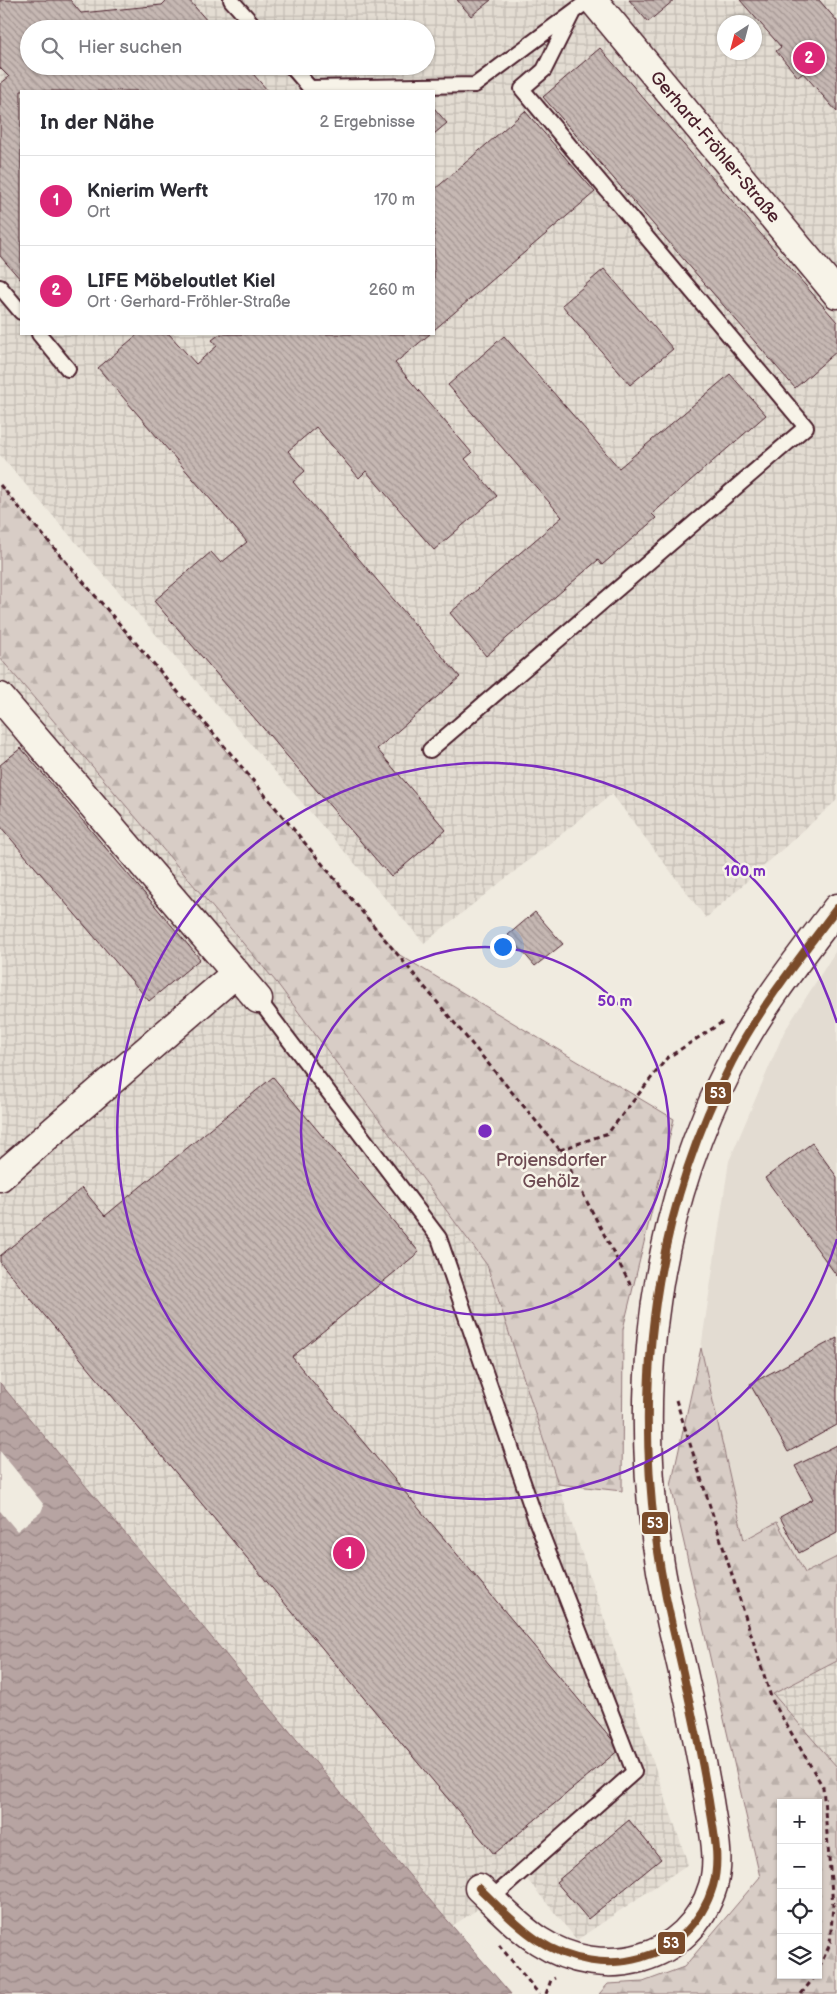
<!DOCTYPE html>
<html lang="de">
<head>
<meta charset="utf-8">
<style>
	body { margin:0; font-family:"Balsamiq Sans",sans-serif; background:#f7f7f7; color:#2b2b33 }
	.controls { position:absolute; right:15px; bottom:15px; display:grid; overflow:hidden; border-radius:0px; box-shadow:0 1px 4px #0004 }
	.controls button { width:45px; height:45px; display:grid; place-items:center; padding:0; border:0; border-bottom:1px solid #e1e1e2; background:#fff; color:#2b2b33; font:25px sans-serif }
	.compass { position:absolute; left:717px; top:15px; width:45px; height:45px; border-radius:50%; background:#fff; box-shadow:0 1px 4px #0004; rotate:216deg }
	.you { position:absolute; left:502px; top:946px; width:18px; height:18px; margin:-12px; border:4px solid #fff; border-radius:50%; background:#1a73e8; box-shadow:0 0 0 8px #1a73e833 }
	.badge { display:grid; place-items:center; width:32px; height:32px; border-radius:50%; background:#db2777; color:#fff; font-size:16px; font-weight:700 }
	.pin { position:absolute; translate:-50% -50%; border:2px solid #fff; box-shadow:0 1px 5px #0006 }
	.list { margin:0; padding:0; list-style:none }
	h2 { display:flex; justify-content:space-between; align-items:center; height:65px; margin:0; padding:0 20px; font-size:21px }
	h2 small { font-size:16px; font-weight:400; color:#7c7c81 }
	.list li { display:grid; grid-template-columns:32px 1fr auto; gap:15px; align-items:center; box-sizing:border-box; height:90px; padding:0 20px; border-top:1px solid #e1e1e2 }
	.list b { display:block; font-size:19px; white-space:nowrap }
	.list p { margin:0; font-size:16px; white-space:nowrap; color:#7c7c81 }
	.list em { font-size:16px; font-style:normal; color:#7c7c81 }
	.icon { flex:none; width:28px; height:28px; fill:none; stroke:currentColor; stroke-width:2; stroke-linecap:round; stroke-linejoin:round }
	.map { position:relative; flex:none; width:837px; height:1994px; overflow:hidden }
	.search { position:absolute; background:#fff; box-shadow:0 1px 4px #0004; left:20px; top:20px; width:415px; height:55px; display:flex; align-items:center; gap:12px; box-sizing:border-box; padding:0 18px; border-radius:28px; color:#7c7c81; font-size:19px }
	.panel { position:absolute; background:#fff; box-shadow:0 1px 4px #0004; left:20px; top:90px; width:415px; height:245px; border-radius:0px }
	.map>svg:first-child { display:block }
	.built { fill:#e3dcd2 }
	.industrial { fill:url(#industrial-grid); fill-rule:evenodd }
	.forest { fill:url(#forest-firs); stroke:#917678; fill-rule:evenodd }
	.water { fill:url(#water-waves); stroke:#8b6f72 }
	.pier { fill:#f0ebe0 }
	.building { fill:url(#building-back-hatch); stroke:#4a1f2b }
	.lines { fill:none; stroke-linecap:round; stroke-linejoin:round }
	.lane-casing { stroke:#4a1f2b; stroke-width:18 }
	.street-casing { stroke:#4a1f2b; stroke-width:31 }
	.path { stroke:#4a1f2b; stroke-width:3; stroke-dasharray:5 4; stroke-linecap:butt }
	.lane { stroke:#f7f3e8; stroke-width:14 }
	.street { stroke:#f7f3e8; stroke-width:28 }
	.bus-1-casing { stroke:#f7f3e8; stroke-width:11 }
	.bus-1 { stroke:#7a4b2a; stroke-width:8 }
	.ring { fill:none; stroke:#7b2cbf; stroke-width:2.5 }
	.labels { text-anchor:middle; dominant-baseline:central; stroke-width:5; stroke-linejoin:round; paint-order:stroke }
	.street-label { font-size:18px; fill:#4a1f2b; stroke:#f7f3e8 }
	.park-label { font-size:18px; fill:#6e4a52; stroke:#f7f3e8 }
	.centre { fill:#7b2cbf; stroke:#f7f3e8; stroke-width:2.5 }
	.ring-label { font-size:15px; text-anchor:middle; font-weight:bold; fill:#7b2cbf; stroke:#f7f3e8; stroke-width:5; stroke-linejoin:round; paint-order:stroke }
	.line-badge { stroke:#f7f3e8; stroke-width:2 }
	.badge-label { font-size:14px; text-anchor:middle; font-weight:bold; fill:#fff }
</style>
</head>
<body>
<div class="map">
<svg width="837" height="1994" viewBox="0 0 837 1994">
	<defs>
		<pattern id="industrial-grid" width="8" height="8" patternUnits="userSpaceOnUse" patternTransform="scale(1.25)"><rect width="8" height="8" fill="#e3dcd2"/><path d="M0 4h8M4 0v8" fill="none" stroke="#c4bcb4"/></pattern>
		<pattern id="forest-firs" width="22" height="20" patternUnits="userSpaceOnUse" patternTransform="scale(1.25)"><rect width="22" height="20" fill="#d8cdc6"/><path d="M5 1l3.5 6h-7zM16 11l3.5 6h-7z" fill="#bbb0aa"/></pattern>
		<pattern id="water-waves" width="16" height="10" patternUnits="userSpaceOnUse" patternTransform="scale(1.25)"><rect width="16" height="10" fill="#b7a4a2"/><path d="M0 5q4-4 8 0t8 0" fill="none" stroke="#978584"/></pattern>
		<pattern id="building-back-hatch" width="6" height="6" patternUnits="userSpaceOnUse" patternTransform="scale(1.25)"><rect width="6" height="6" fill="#c6b8b3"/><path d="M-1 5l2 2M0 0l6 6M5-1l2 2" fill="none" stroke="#a39592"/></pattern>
	</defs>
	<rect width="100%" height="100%" fill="#f0ebe0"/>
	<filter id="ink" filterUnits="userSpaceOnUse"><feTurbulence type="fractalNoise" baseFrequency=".02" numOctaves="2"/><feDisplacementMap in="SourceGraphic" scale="10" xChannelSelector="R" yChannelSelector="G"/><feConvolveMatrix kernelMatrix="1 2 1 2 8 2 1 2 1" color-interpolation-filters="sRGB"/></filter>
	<g filter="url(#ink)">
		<path class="built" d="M 837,949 L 837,1557 L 805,1574 L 744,1541 L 701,1348 L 729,1161 L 784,1032 Z"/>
		<path class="industrial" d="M 0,0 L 837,0 L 837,800 L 706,918 L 612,794 L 424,943 L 0,455 ZM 724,22 L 754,22 L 754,52 L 724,52 ZM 29,29 L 426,29 L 426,66 L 29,66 ZM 21,91 L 434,91 L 434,334 L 21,334 Z
			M 0,658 L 277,983 L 487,1265 L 558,1484 L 688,1864 L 577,1940 L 526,1878 L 452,1926 L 0,1383 Z
			M 837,1661 L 837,1767 L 772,1694 Z"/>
		<path class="forest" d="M 0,485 L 398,954 L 674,1119 L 623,1329 L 622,1491 L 558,1484 L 487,1265 L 277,983 L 0,658 Z
			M 701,1348 L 744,1540 L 777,1522 L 805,1573 L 837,1557 L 837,1661 L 773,1694 L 837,1767 L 837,1994 L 599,1994 L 608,1984 L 643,1982 L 684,1967 L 760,1877 L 671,1486 ZM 781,1803 L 818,1803 L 818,1975 L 781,1975 Z"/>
		<path class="water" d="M 0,1383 L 435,1906 L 511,1994 L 0,1994 Z"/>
		<path class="pier" d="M 0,1451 L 44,1505 L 41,1512 L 17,1531 L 0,1511 Z"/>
		<path class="building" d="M 0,0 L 70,0 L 81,13 L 162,5 L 167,0 L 189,0 L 214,29 L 29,29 L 29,66 L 246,66 L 268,91 L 21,91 L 21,280 L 0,256 L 0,84 L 9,77 L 0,68 Z
			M 457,0 L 491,0 L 471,16 Z
			M 629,0 L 674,0 L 648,22 Z
			M 740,0 L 819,0 L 837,21 L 837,112 L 803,73 L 798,77 L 776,51 L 781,47 Z
			M 600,48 L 837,322 L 837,351 L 795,388 L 543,97 Z
			M 434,108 L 447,123 L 434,134 Z
			M 525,111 L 595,192 L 434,330 L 434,190 Z
			M 604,269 L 673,349 L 630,385 L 562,305 Z
			M 138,334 L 169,334 L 196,364 L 217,346 L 212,340 L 220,334 L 430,334 L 395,363 L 472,453 L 465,459 L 497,496 L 434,550 L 366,471 L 359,478 L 316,427 L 288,451 L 305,471 L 293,482 L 460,677 L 377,749 L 446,830 L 391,877 L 154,601 L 211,552 L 221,563 L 247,542 L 98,368 Z
			M 504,336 L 619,468 L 730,374 L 766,415 L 652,514 L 656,518 L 602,565 L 598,560 L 486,656 L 450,613 L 562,517 L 448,385 Z
			M 21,748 L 200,959 L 149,1001 L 0,826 L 0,765 Z
			M 535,912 L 563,944 L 535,966 L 508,935 Z
			M 273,1077 L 419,1252 L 292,1357 L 620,1749 L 494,1854 L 0,1262 L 0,1256 L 82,1188 L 105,1216 Z
			M 812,1143 L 837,1177 L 837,1276 L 765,1178 Z
			M 837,1338 L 837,1425 L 788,1452 L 750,1384 Z
			M 837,1445 L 837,1533 L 799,1553 L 780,1517 L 813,1499 L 795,1466 Z
			M 629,1820 L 661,1859 L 588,1919 L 556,1882 Z"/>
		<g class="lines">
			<g class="lane-casing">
				<path id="lane" d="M 231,0 L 257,29
					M 291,66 L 310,88 L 475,85 L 589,0
					M 0,287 L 21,312
					M 39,334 L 68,369
					M 430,750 L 806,427 L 522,89 L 544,70 L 572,14
					M 258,999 L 439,1238 L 536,1520 L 634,1772 L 491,1899"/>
			</g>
			<g class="street-casing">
				<path id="street" d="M 593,0 L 837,294
					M 0,697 L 258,999
					M 0,1177 L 236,973
					M 479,1888 C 498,1906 517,1927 539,1941 C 602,1982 690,1963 713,1886 C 721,1858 713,1829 709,1801 C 699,1742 686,1684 672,1625 C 628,1435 642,1237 732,1062 C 760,1007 800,957 837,908"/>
			</g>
			<path class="path" d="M 0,485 L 221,742 L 560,1150 L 632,1288
				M 560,1150 L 608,1133 L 667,1058 L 724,1021
				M 676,1400 L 772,1700 L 823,1787 L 833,1905 L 830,1944 L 818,1970
				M 499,1945 L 539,1994
				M 546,1994 L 551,1980 L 555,1978
				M 801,1994 L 816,1975"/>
			<use href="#lane" class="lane"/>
			<use href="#street" class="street"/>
			<g class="bus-1-casing">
				<path id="bus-1" d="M 479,1888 C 498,1906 517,1927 539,1941 C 602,1982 690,1963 713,1886 C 721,1858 713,1829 709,1801 C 699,1742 686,1684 672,1625 C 628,1435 642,1237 732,1062 C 760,1007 800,957 837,908"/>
			</g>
			<use href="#bus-1" class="bus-1"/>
		</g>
	</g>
	<g class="ring">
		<circle cx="485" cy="1131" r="184"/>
		<path d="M837 1239A368 368 0 1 1 837 1023"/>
	</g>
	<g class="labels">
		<g class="street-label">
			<text transform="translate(715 147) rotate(50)">Gerhard-Fröhler-Straße</text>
		</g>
		<g class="park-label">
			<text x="551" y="1160">Projensdorfer<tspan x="551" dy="21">Gehölz</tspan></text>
		</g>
	</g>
	<circle cx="485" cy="1131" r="8" class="centre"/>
	<g class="ring-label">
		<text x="745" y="876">100 m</text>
		<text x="615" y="1006">50 m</text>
	</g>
	<g class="line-badge">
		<rect x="704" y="1081" width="28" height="24" rx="5" fill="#7a4b2a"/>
		<rect x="641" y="1511" width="28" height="24" rx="5" fill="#7a4b2a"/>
		<rect x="657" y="1931" width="29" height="24" rx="5" fill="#7a4b2a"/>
	</g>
	<g class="badge-label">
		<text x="718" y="1098">53</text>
		<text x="655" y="1528">53</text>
		<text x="671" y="1948">53</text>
	</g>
</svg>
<div class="controls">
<button>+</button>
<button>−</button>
<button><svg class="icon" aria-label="locate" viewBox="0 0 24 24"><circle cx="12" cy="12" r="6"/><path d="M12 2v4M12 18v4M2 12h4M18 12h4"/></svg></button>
<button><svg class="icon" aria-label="layers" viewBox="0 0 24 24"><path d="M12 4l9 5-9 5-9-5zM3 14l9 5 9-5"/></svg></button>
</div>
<svg class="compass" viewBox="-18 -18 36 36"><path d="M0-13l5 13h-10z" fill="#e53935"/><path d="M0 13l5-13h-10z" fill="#7c7c81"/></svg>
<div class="you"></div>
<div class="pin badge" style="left:349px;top:1553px">1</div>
<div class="pin badge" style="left:809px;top:58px">2</div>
<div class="search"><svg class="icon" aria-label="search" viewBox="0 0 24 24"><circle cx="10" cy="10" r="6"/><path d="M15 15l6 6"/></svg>Hier suchen</div>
<section class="panel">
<h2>In der Nähe<small>2 Ergebnisse</small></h2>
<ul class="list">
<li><span class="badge">1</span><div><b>Knierim Werft</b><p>Ort</p></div><em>170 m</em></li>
<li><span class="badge">2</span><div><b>LIFE Möbeloutlet Kiel</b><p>Ort · Gerhard-Fröhler-Straße</p></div><em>260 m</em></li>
</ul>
</section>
</div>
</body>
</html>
